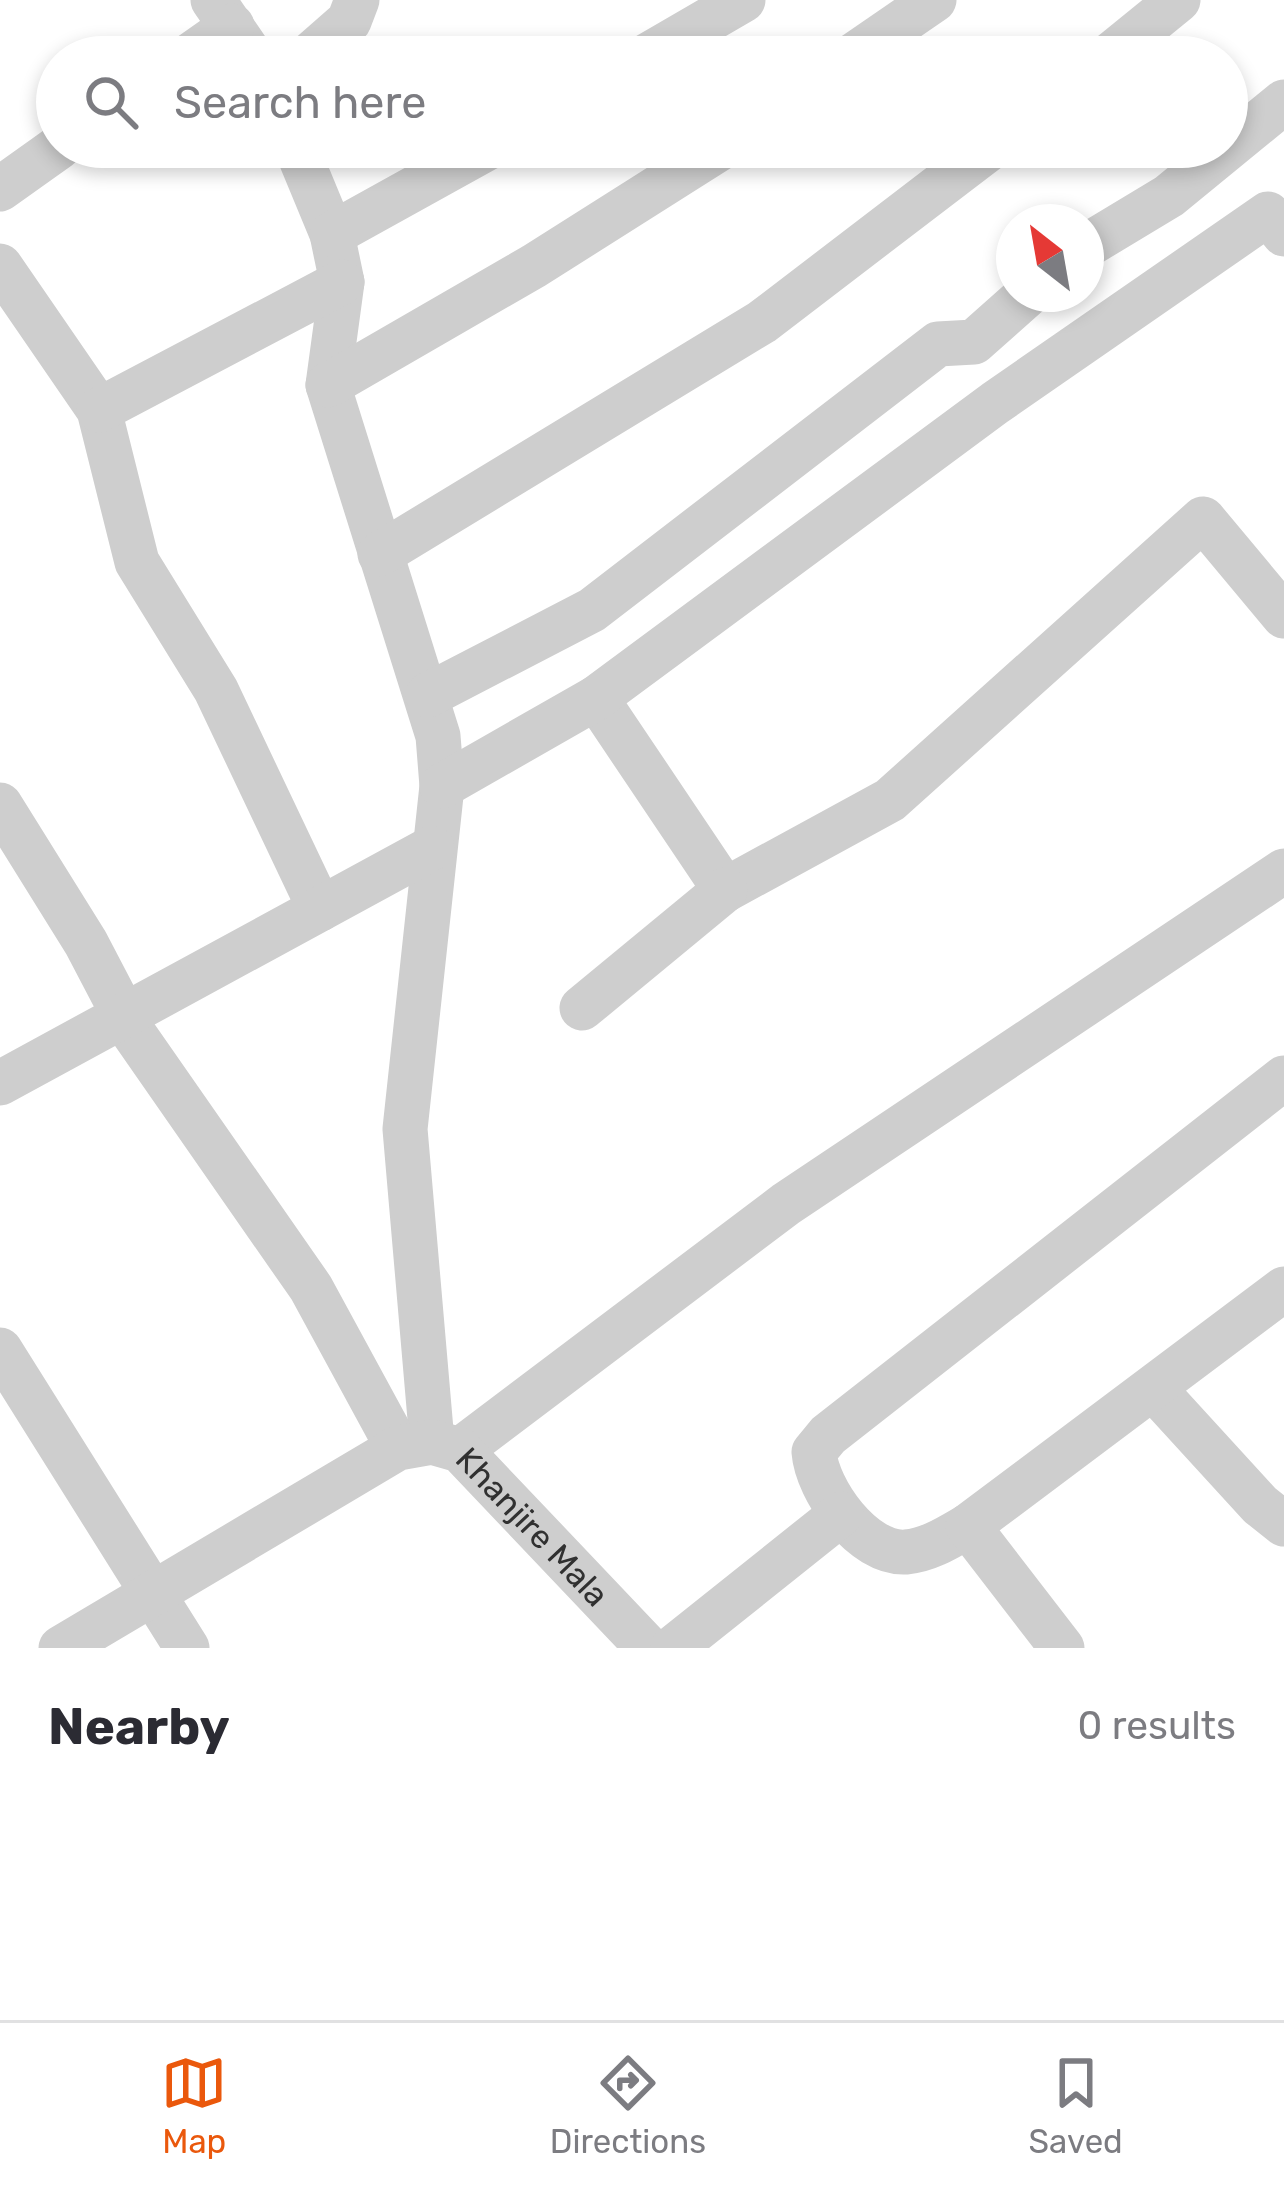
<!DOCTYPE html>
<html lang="en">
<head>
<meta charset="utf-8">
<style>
	body { margin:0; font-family:Rubik,sans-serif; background:#f7f7f7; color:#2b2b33 }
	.compass { position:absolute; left:996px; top:204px; width:108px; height:108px; border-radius:50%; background:#fff; box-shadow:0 6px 18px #0003; rotate:329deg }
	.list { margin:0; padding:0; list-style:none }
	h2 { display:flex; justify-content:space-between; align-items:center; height:156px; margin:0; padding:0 48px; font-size:51px }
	h2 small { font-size:39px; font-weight:400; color:#7c7c81 }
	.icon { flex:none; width:66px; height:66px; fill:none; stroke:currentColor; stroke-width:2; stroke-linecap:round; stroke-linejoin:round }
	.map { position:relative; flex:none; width:1284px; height:1648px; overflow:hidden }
	.search { position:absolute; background:#fff; box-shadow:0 6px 18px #0003; left:36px; right:36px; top:36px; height:132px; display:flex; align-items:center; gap:30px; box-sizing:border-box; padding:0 42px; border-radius:66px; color:#7c7c81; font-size:45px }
	.sheet { height:372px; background:#fff }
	nav { display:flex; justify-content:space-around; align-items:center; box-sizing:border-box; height:168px; border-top:3px solid #e1e1e2; background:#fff; font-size:33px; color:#7c7c81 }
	nav a { display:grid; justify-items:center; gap:6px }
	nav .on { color:#ea580c }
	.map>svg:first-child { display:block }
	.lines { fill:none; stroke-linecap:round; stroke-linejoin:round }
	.minor { stroke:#cecece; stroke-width:45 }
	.labels { text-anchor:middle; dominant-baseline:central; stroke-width:12; stroke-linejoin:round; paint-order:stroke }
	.street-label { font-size:33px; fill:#313131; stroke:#fff }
</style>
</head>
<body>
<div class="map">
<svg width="1284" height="1648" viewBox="0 0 1284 1648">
	<rect width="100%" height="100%" fill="#fff"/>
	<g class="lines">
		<g class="minor">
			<path d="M 213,0 L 252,57"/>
			<path d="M 188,57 L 232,26"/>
			<path d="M 308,57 L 349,21 L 357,0"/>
			<path d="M 645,57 L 743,0"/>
			<path d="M 851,57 L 934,0"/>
			<path d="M 1108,57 L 1178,0"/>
			<path d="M 296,147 L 332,234 L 342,282 L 328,385 L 438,736 L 442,786 L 405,1129 L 432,1442"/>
			<path d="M 0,189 L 59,147"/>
			<path d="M 332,234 L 489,147"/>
			<path d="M 1086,246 L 1169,196 L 1284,102"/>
			<path d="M 0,266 L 99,410 L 137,562 L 216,690 L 320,909"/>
			<path d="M 328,385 L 534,266 L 722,147"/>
			<path d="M 99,410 L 342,282"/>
			<path d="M 380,554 L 762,322 L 991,147"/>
			<path d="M 428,695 L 592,610 L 938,344 L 974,342 L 1028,294"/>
			<path d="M 596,698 L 725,890 L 890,800 L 1203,519 L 1284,616"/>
			<path d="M 442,786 L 596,698 L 995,403 L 1268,214 L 1284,234"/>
			<path d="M 0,805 L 86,943 L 132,1031 L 311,1288 L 398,1448"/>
			<path d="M 582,1008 L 725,890"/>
			<path d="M 0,1083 L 432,848"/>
			<path d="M 0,1350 L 187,1648"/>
			<path d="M 1153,1388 L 1260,1505 L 1284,1524"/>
			<path d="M 460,1450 L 786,1204 L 1284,871"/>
			<path d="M 968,1526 C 949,1537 929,1550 906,1552 C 863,1555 817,1490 814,1452 L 828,1435 L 1284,1078"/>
			<path id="s1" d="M 61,1648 L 398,1448 L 432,1442 L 460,1450 L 648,1648"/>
			<path d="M 673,1648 L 841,1514"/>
			<path d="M 1062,1648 L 968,1526 L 1284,1289"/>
		</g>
	</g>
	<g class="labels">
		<g class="street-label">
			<text stroke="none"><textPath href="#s1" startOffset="561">Khanjire Mala</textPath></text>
		</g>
	</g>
</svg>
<svg class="compass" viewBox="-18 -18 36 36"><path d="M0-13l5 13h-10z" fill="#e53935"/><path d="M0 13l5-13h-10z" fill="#7c7c81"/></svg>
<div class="search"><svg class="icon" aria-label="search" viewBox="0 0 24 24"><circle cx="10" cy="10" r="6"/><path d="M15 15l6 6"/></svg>Search here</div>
</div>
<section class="sheet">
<h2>Nearby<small>0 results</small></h2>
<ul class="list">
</ul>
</section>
<nav>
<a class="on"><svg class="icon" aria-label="map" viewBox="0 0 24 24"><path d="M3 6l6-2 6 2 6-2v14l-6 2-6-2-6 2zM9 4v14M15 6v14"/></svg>Map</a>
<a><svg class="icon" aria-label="directions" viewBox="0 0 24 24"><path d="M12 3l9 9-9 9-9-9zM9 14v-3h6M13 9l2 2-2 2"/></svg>Directions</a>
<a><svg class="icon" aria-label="saved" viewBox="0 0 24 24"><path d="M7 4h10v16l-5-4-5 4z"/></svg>Saved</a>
</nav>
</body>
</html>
